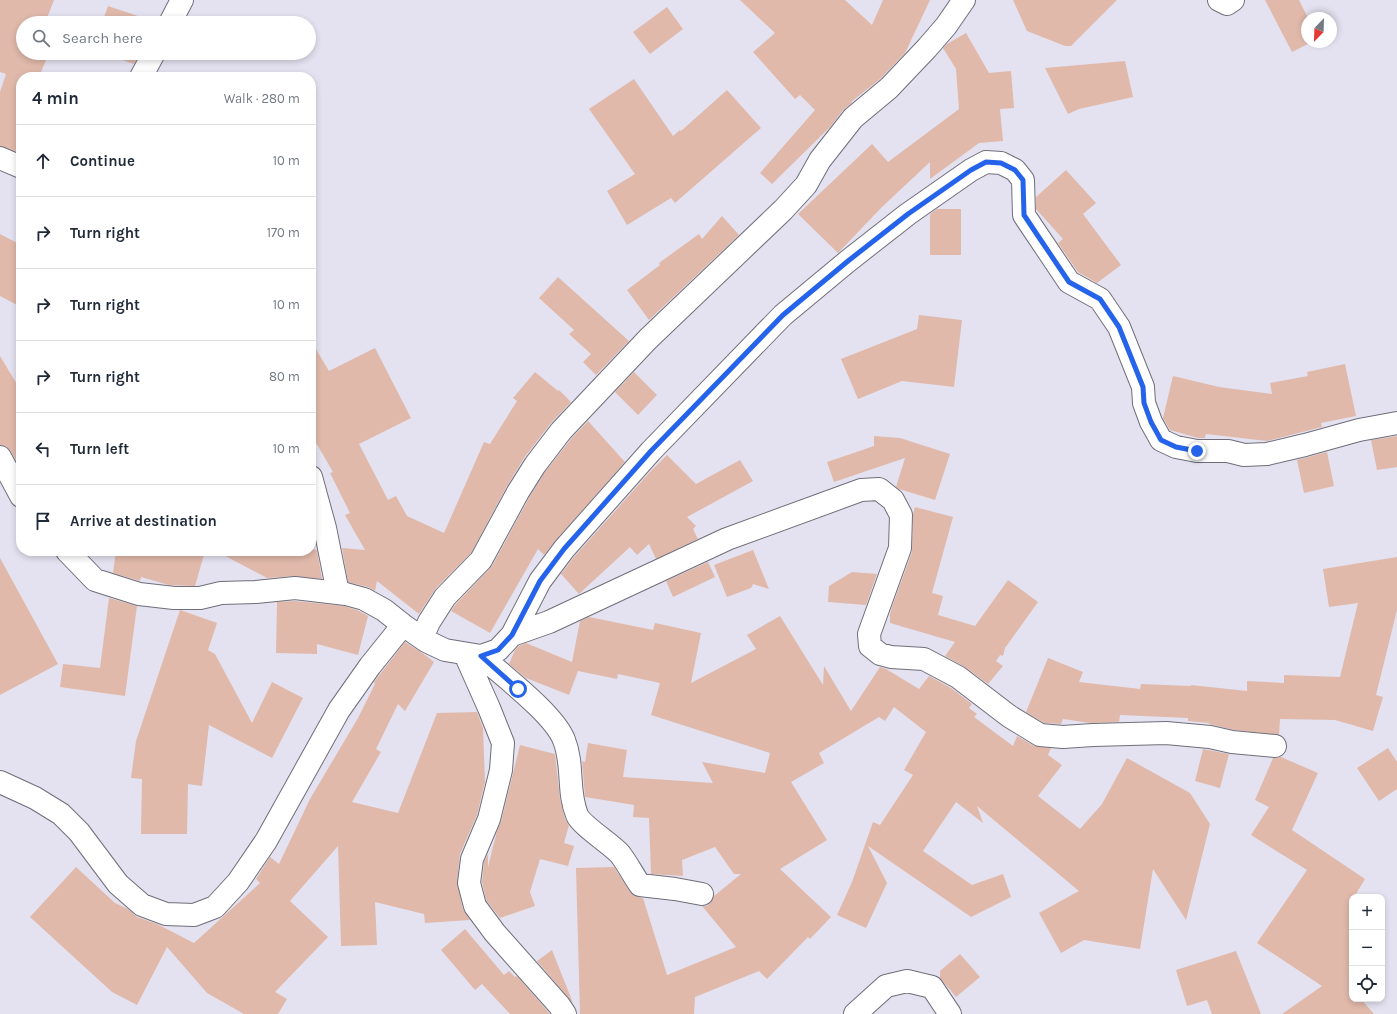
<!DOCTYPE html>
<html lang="en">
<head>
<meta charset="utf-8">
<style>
	body { margin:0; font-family:Karla,sans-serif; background:#f6f6f7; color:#1f2937 }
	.controls { position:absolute; right:12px; bottom:12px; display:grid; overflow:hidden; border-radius:8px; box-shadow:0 2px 6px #0003 }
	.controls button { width:36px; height:36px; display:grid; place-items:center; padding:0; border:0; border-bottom:1px solid #e0e1e3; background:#fff; color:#1f2937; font:20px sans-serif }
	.compass { position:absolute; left:1301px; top:12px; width:36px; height:36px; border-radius:50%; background:#fff; box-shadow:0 2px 6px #0003; rotate:203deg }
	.stop { position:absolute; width:12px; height:12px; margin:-9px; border:3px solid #2563eb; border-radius:50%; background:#fff }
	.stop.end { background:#2563eb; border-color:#fff; box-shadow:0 1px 4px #0008 }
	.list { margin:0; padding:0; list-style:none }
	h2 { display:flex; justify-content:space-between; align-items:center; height:52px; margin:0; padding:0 16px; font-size:17px }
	h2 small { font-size:13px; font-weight:400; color:#747a83 }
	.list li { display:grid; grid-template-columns:26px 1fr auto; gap:12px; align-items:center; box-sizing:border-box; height:72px; padding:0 16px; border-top:1px solid #e0e1e3 }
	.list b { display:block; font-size:15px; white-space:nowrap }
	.list em { font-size:13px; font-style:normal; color:#747a83 }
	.icon { flex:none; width:22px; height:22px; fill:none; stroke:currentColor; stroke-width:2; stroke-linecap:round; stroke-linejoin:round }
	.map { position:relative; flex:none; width:1397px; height:1014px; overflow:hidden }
	.search { position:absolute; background:#fff; box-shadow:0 2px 6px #0003; left:16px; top:16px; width:300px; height:44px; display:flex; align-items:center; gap:10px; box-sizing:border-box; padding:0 14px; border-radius:22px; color:#747a83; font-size:15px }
	.panel { position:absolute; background:#fff; box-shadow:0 2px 6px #0003; left:16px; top:72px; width:300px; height:484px; border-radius:16px }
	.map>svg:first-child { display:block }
	.building { fill:#e0b9aa }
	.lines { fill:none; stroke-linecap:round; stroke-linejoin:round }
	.minor-casing { stroke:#6f6e7a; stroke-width:24 }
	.minor { stroke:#fff; stroke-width:22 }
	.route { stroke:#2563eb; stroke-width:5 }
</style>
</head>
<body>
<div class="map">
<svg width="1397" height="1014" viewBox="0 0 1397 1014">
	<rect width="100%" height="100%" fill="#e4e2f0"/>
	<path class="building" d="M 0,0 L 54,0 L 45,23 L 23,23 L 23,53 L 49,53 L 39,77 L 21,77 L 21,153 L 0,146 L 0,92 L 6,74 L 0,72 Z
		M 740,0 L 845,0 L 872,25 L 883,0 L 930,0 L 905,53 L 880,79 L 851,102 L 852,103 L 843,110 L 830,127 L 772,184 L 760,173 L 815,110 L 800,95 L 795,99 L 753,52 L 775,33 Z
		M 1013,0 L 1117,0 L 1071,46 L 1065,46 L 1027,31 Z
		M 1265,0 L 1299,0 L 1308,18 L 1307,18 L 1307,42 L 1312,42 L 1292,52 Z
		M 108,6 L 153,21 L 152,23 L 102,23 Z
		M 667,7 L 683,29 L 650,54 L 633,32 Z
		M 966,33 L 989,73 L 1011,71 L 1014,108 L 1000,109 L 1003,141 L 979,143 L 930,179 L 930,162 L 882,207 L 838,253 L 798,214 L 872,144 L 888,162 L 959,109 L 956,69 L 943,48 L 947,44 Z
		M 101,53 L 140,53 L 134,64 Z
		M 1125,61 L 1133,97 L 1079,109 L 1068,114 L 1045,68 Z
		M 634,79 L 673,136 L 680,130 L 681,131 L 727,90 L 761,128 L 675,203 L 671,198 L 627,225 L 607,191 L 635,174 L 589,109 Z
		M 1066,170 L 1096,203 L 1083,214 L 1121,265 L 1097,283 L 1078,272 L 1058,243 L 1063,239 L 1036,209 L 1036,197 Z
		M 937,209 L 961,209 L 961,255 L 930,255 L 930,214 Z
		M 722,216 L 739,235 L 649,320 L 627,290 L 660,265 L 659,263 L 699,234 L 702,239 Z
		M 0,234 L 21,245 L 21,307 L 0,296 Z
		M 558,277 L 629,341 L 596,375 L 583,362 L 591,354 L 569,334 L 574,330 L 539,298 Z
		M 919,315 L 962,320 L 954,387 L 902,381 L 858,399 L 841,359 L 917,329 Z
		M 311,341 L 329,371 L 375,348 L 411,418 L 359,444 L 388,500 L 396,496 L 407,516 L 444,533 L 484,442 L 490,444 L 517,401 L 513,398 L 535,372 L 558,391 L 559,390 L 571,402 L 551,423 L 524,458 L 507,486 L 471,553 L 436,588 L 419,614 L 377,581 L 375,591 L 368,587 L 348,582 L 342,548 L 365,550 L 345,515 L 350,513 L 330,473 L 333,472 L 311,434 Z
		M 0,356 L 21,391 L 21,470 L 11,451 L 6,446 L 0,445 Z
		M 1345,364 L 1356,416 L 1321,423 L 1322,427 L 1267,441 L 1206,434 L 1205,438 L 1198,438 L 1170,430 L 1163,418 L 1173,376 L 1219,387 L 1272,394 L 1270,383 L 1308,376 L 1307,372 Z
		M 634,372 L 657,395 L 638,415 L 615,392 Z
		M 588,421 L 625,462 L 555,541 L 544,555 L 538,549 L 490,633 L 451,611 L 455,605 L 492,566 L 529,498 L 545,472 L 571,439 Z
		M 874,436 L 900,438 L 950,454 L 935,500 L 899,489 L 896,487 L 905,458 L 834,482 L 827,462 L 874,446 Z
		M 1397,436 L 1397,467 L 1377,470 L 1371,440 Z
		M 1327,452 L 1334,486 L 1304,493 L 1297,460 Z
		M 667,455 L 696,484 L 740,460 L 753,481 L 687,517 L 696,526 L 693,529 L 698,539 L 656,559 L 649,544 L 637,555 L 630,547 L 579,594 L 561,574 L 574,557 L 649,473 Z
		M 915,507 L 953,517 L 932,593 L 943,596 L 938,615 L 975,626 L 1008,580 L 1038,602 L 1005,648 L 1003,656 L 1000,655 L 996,661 L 1003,666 L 988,684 L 965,667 L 945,656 L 955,642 L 890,623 L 890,614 L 892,607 L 912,552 L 913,514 Z
		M 311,549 L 317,550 L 322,579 L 294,576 L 267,578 L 216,551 L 311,551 Z
		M 753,550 L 769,589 L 753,584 L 751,588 L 727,597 L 714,565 Z
		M 116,551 L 205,551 L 195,586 L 169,585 L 141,577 L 140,581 L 113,573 Z
		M 1397,557 L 1397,610 L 1376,695 L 1383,697 L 1373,731 L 1335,720 L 1280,719 L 1279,735 L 1234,730 L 1209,724 L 1209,723 L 1188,721 L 1188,718 L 1120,715 L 1119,722 L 1090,723 L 1063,719 L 1061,724 L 1044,723 L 1026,712 L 1048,658 L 1083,672 L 1079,682 L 1140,689 L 1141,684 L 1191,686 L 1191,685 L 1247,691 L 1247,681 L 1284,683 L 1284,675 L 1340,677 L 1358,603 L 1329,607 L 1323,569 Z
		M 0,558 L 58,664 L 0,695 Z
		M 708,562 L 715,577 L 673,597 L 666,581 Z
		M 852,572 L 877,574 L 866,605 L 828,602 L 829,586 Z
		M 109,598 L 137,606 L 125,696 L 60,687 L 63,664 L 100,668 Z
		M 295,601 L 344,606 L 359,611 L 368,616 L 358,655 L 317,644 L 317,654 L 276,653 L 277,602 Z
		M 180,610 L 217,623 L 208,650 L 215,654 L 252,723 L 272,682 L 303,698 L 272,758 L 209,725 L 202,786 L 188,784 L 187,834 L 141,834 L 142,779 L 131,778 L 136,741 Z
		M 780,616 L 823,685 L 824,666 L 851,711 L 880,667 L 886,669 L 919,689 L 929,676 L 951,688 L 972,704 L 969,708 L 977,714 L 974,717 L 1013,746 L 1017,736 L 1034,746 L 1051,748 L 1048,755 L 1062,765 L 1038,796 L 1080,829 L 1102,804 L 1127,758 L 1190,793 L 1210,824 L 1186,920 L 1153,869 L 1140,949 L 1084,940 L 1061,953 L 1039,913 L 1079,891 L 977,806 L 983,823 L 956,802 L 923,851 L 972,885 L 1003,874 L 1011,897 L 971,917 L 868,846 L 887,883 L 866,928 L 837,915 L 852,882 L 873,822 L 880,825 L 913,775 L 904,770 L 926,732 L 894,707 L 885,721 L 879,717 L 819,753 L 824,763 L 791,782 L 827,840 L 780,869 L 831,917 L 810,939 L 808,937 L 767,979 L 759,971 L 695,997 L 694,1014 L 580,1014 L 576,868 L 614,867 L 630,892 L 634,896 L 643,898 L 667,975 L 736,947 L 702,906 L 707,906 L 711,902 L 714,896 L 741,874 L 734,874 L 715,847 L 682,860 L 683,876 L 651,874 L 649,818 L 633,817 L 634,805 L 585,797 L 582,761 L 585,762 L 588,743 L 627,750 L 623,777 L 713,783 L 702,762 L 765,773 L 770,753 L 651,715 L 660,683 L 618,674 L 617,679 L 578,671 L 569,695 L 526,678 L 509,664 L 515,650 L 519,646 L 526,643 L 572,662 L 580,621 L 589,617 L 653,630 L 655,623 L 701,633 L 691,683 L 756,649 L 747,635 Z
		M 405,642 L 425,655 L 434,662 L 405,711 L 398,704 L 376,749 L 381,752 L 352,802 L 398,813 L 437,713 L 477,712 L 483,728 L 485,782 L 477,815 L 460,854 L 457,882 L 463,909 L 470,920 L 425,923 L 424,914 L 375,902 L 377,945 L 341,946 L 338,846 L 290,901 L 328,937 L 275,992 L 287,999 L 278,1014 L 244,1014 L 207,993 L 167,947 L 137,1005 L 112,992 L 30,917 L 76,867 L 115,903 L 128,909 L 137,917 L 157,924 L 194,943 L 260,883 L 256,879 L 270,857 L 279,864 L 310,799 L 358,718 L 375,684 L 374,682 Z
		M 520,745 L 555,754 L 560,799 L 565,819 L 569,825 L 564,843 L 574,846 L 568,866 L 540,859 L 530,892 L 535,906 L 500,918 L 486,900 L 482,882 L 484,862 L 488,854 L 488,867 L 497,831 L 501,822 Z
		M 1388,748 L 1397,762 L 1397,789 L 1379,801 L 1357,768 Z
		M 1203,749 L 1229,754 L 1220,788 L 1195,781 Z
		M 1280,757 L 1281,757 L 1318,773 L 1292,830 L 1365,879 L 1354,897 L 1352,897 L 1352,999 L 1361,999 L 1374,1014 L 1282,1014 L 1322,986 L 1257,943 L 1307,870 L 1251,835 L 1269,807 L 1255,800 L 1273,758 Z
		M 465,929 L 504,975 L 509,971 L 515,977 L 517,976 L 550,1014 L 510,1014 L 482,984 L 475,990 L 441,950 Z
		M 552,950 L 573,1003 L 537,961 Z
		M 1236,951 L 1261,1014 L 1212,1014 L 1207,1000 L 1187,1006 L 1176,970 Z
		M 960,954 L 980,977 L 956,997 L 940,978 L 940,971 Z"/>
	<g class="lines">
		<g class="minor-casing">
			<path id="minor" d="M 1219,0 L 1227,4 L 1233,0
				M 170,23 L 182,0
				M 141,77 L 154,53
				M 0,158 L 21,167
				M 0,457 L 21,496
				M 311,477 L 325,528 L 338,593
				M 67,551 L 95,580 L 139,594 L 174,598 L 200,598 L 221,593 L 256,592 L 295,588 L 346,594 L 364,599 L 384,610 L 403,625 L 426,641 L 445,650 L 481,656 L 498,650 L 512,635 L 540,581 L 564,549 L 651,451 L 783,315 L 848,261 L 908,214 L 971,170 L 986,162 L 1001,163 L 1015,170 L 1023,180 L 1024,215 L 1034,230 L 1069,282 L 1100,299 L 1119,327 L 1143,387 L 1144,403 L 1151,422 L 1161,440 L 1176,447 L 1197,451 L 1228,451 L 1244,455 L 1267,454 L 1305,445 L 1359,430 L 1397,423
				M 512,635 L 549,622 L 727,539 L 861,490 L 879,489 L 893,500 L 901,515 L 900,548 L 869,634 L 870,646 L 880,654 L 891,657 L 924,659 L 958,677 L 1009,716 L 1040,735 L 1063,737 L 1093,735 L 1166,733 L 1210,737 L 1232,742 L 1275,746
				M 422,638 L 429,622 L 445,597 L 481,560 L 518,492 L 535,465 L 561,431 L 648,339 L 783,210 L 806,185 L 820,160 L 853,118 L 889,88 L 927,48 L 946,26 L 964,0
				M 465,654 L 489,708 L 503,743 L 501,770 L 489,819 L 472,859 L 469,883 L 475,906 L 495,933 L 559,1005 L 565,1014
				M 481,656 C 503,676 554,714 564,740 C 574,765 567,791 577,815 C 581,825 611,844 620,854 C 627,863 633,875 640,885 L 675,889 L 702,894
				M 0,782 L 35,798 L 61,814 L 79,832 L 118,884 L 142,905 L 166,914 L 194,915 L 215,907 L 238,882 L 266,841 L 339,710 L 370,666 L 403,625
				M 855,1014 L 886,986 L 907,981 L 932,987 L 950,1014"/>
		</g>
		<use href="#minor" class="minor"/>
	</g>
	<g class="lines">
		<path class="route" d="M 518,689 L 481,656 L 498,650 L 512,635 L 540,581 L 564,549 L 651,451 L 783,315 L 848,261 L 908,214 L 971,170 L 986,162 L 1001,163 L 1015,170 L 1023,180 L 1024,215 L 1034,230 L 1069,282 L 1100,299 L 1119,327 L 1143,387 L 1144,403 L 1151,422 L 1161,440 L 1176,447 L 1197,451"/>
	</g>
</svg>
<div class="controls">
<button>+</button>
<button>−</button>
<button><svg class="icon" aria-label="locate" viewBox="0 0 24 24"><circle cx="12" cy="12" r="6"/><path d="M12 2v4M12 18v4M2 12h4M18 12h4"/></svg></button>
</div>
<svg class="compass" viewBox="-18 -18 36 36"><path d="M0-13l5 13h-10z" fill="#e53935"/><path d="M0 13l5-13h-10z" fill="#747a83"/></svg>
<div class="stop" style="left:518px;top:689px"></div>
<div class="stop end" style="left:1197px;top:451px"></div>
<div class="search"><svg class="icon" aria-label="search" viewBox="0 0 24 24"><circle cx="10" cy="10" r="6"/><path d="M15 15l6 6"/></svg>Search here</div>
<section class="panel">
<h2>4 min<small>Walk · 280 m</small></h2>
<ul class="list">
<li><svg class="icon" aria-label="ahead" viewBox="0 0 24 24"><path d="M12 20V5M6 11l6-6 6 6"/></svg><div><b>Continue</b></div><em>10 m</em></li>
<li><svg class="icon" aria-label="right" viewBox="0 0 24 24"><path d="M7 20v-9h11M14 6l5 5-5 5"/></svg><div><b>Turn right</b></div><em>170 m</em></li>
<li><svg class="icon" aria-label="right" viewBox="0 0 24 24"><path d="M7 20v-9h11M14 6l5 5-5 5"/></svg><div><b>Turn right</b></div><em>10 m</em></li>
<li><svg class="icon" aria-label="right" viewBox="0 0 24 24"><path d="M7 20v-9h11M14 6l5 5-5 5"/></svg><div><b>Turn right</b></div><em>80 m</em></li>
<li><svg class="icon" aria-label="left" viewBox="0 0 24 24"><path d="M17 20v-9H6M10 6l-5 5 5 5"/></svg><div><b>Turn left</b></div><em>10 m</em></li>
<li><svg class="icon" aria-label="arrive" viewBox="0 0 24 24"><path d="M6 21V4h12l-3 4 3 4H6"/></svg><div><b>Arrive at destination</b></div></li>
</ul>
</section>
</div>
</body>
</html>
